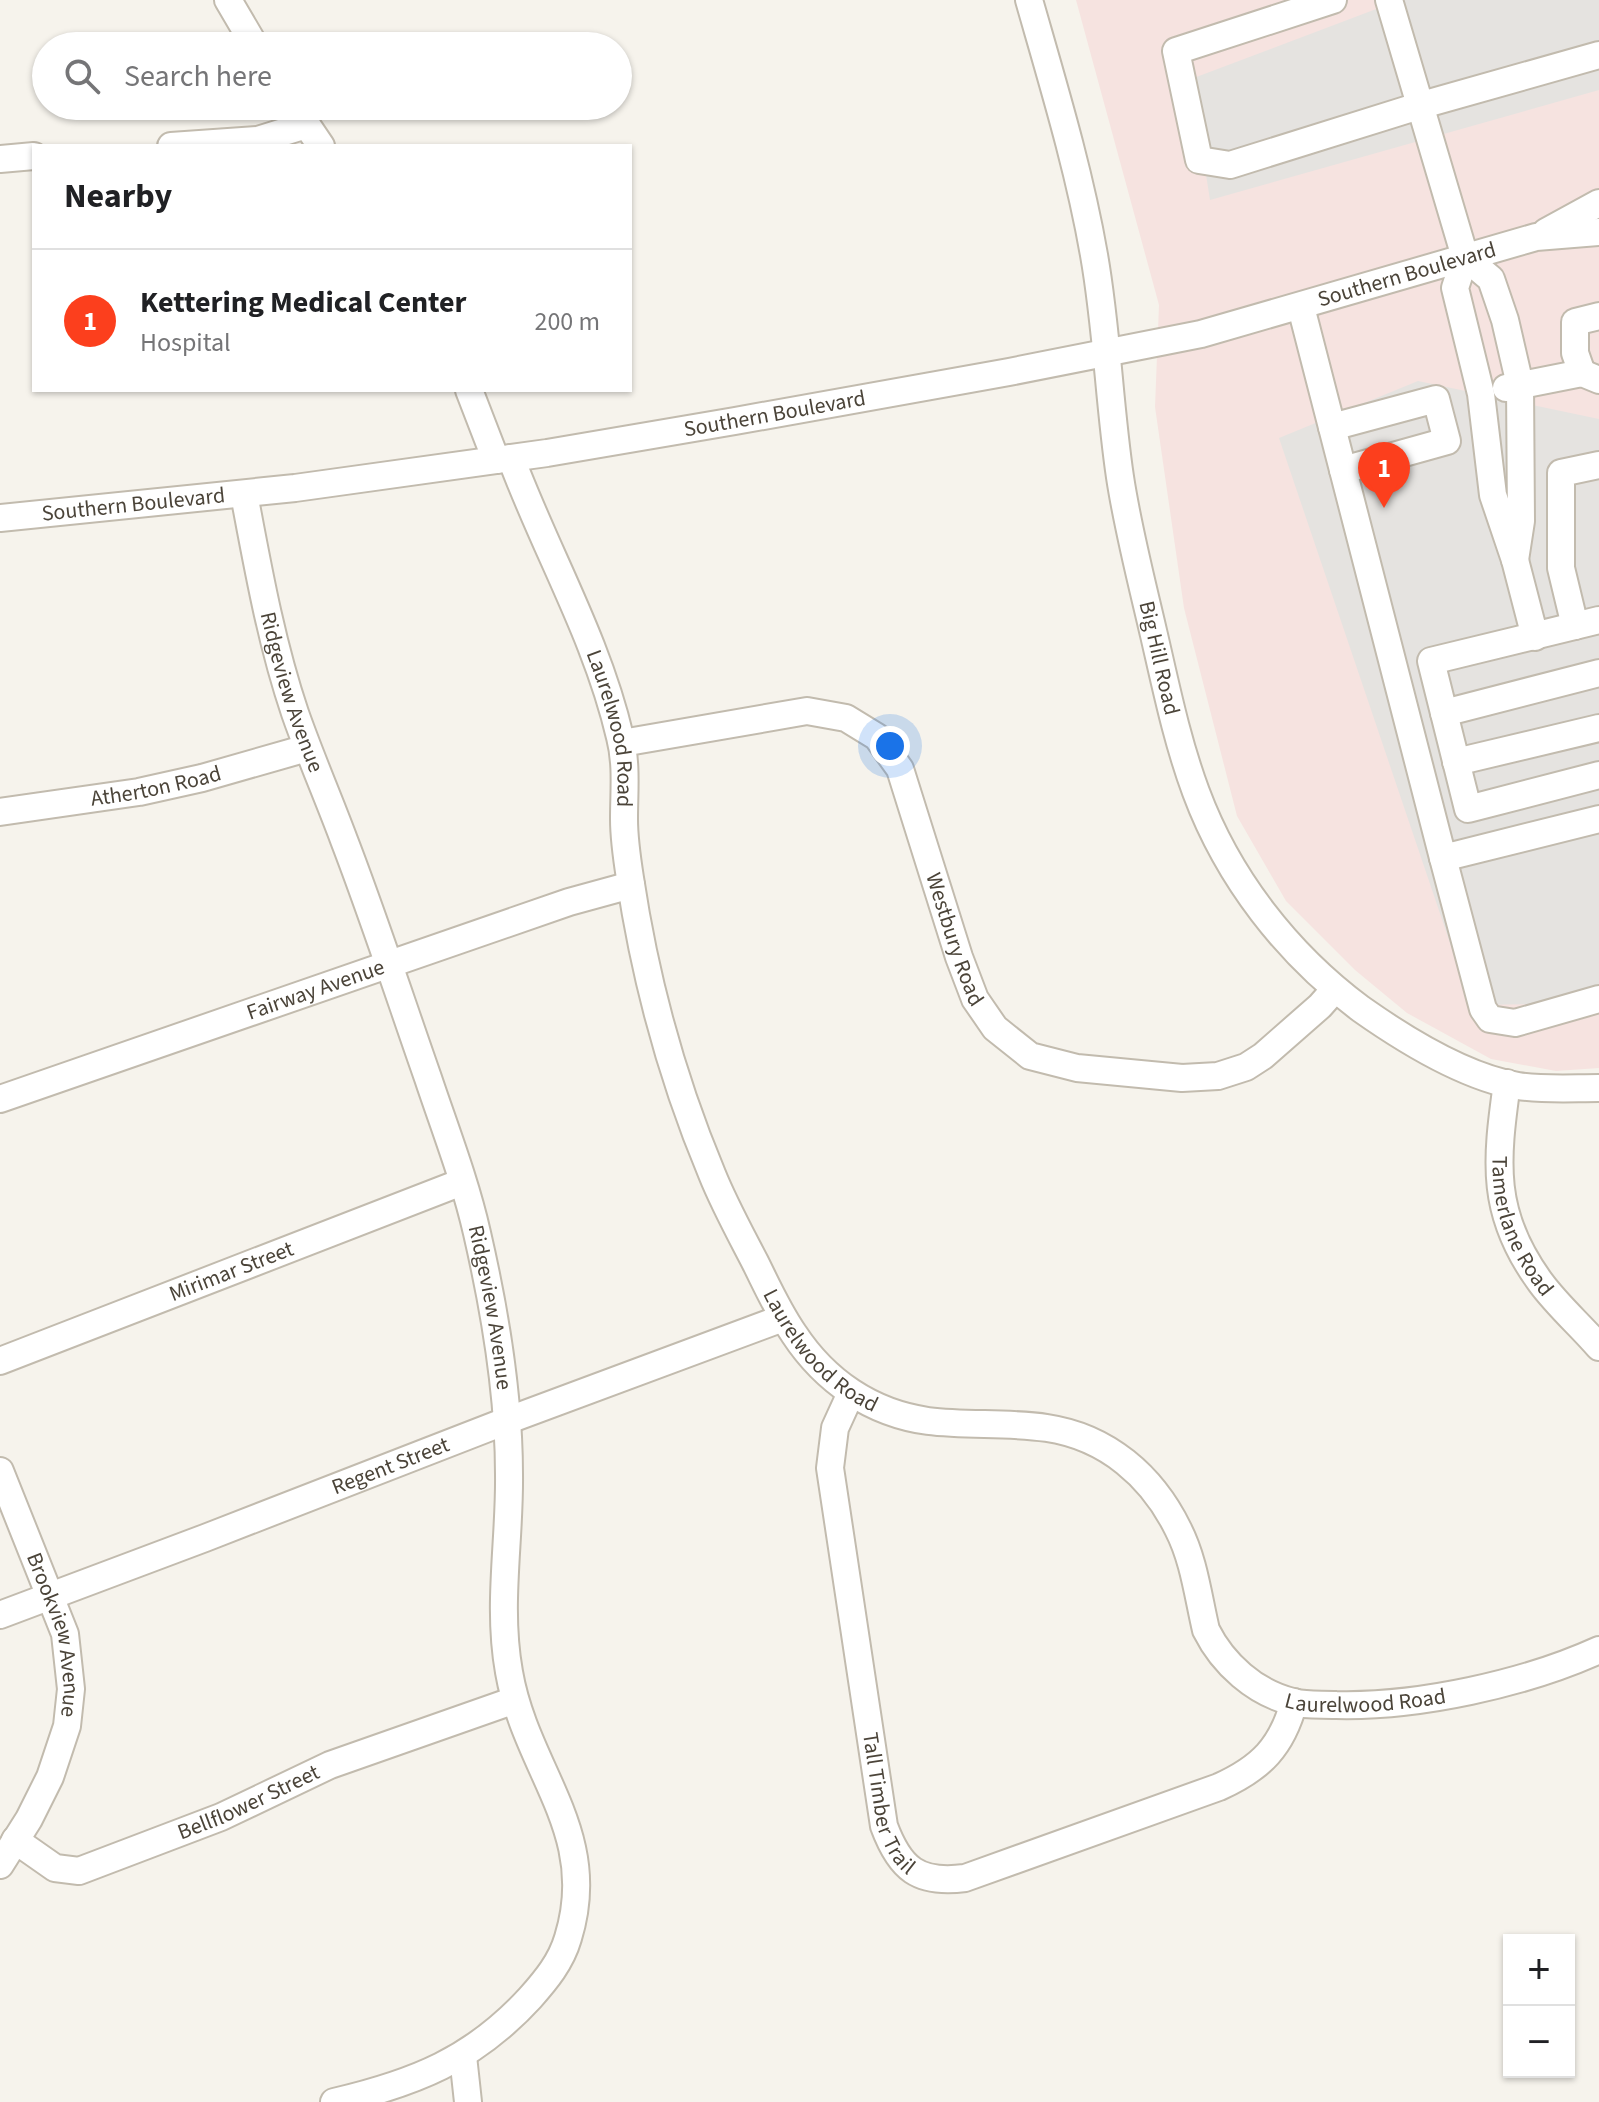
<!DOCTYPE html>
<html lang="en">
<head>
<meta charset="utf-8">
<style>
	body { margin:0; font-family:"Source Sans 3",sans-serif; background:#f2f2f2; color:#202124 }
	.controls { position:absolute; right:24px; bottom:24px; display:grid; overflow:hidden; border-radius:0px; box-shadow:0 2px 6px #0004 }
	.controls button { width:72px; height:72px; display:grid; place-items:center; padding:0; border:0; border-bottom:2px solid #e0e0e0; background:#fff; color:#202124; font:40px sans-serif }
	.you { position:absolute; left:890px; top:746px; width:28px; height:28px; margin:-20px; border:6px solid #fff; border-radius:50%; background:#1a73e8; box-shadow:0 0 0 12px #1a73e833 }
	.badge { display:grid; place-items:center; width:52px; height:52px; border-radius:50%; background:#fc3f1d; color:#fff; font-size:26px; font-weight:700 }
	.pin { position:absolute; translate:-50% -66px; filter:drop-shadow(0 2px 4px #0008) }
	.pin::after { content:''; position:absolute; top:42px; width:28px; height:24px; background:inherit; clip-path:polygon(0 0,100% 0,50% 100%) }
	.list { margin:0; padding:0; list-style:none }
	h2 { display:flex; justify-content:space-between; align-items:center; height:104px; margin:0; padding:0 32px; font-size:34px }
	h2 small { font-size:26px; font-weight:400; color:#757577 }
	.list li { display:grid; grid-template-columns:52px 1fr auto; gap:24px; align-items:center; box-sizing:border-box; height:144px; padding:0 32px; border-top:2px solid #e0e0e0 }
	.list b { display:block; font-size:30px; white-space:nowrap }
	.list p { margin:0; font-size:26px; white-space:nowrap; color:#757577 }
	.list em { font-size:26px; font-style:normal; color:#757577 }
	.icon { flex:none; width:44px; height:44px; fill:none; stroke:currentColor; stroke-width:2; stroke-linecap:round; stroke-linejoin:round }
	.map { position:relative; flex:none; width:1599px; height:2102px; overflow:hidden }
	.search { position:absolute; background:#fff; box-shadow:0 2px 6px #0004; left:32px; top:32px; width:600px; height:88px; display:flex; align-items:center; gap:20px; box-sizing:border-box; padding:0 28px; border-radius:44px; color:#757577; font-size:30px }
	.panel { position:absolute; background:#fff; box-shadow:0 2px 6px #0004; left:32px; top:144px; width:600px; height:248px; border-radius:0px }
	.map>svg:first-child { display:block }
	.medical { fill:#f6e3e0 }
	.parking { fill:#e5e3e0 }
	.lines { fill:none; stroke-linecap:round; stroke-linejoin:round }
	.minor-casing { stroke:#c2bbae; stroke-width:30 }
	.minor { stroke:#fff; stroke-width:26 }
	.labels { text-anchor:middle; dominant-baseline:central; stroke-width:6; stroke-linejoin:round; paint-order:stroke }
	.street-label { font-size:22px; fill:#4b4439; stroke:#fff }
</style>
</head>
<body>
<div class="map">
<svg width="1599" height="2102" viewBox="0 0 1599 2102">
	<rect width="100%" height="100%" fill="#f6f3ec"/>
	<path class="medical" d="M 1076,0 L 1599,0 L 1599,1068 L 1556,1071 L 1491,1059 L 1407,1013 L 1355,970 L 1286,901 L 1237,816 L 1184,608 L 1155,407 L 1159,305 Z"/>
	<path class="parking" d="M 1400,0 L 1599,0 L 1599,90 L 1210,200 L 1191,79 Z
		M 1418,381 L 1599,419 L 1599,1003 L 1471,1005 L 1279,438 Z"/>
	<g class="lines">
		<g class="minor-casing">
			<g id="minor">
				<path d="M 228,0 L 255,46"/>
				<path id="s1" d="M 1029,0 C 1053,84 1079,169 1094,255 C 1107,328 1109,403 1120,477 C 1128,530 1142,583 1154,635 C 1166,687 1177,741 1196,792 C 1228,878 1287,954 1361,1009 C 1405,1040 1464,1077 1518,1086 C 1544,1090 1572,1088 1599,1088"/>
				<path d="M 1333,0 L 1176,51 L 1199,160 L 1230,165 L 1422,105 L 1599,55"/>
				<path d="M 1389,0 L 1465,257 L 1491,279 L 1505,320 L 1520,385 L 1521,521 L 1515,560"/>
				<path d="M 294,106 L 321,146"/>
				<path d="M 171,146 L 258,140 L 306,125"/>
				<path d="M 0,159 L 34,156"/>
				<path d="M 1546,232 L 1599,203"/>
				<path d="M 1465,257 L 1455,288 L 1481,394 L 1493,495 L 1515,560 L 1535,637"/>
				<path d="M 1301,307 L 1443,858 L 1599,819"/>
				<path d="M 1582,373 L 1575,353 L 1575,322 L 1599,316"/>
				<path d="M 1506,388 L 1582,373 L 1599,380"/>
				<path d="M 469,390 L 496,460"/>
				<path d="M 1332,427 L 1436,399 L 1447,441 L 1343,470"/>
				<path id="s2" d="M 511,458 C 546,552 597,638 620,737 C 627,764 624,791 624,819 C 624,839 627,859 630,878 C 645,978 673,1081 712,1174 C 724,1204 740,1233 755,1262 C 767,1286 778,1311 794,1334 C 825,1381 871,1413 928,1421 C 967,1426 1008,1422 1047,1428 C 1107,1437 1152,1476 1178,1529 C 1194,1560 1198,1596 1206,1630 C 1223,1664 1255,1693 1293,1702 C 1307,1706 1322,1704 1336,1705 C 1418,1707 1524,1684 1599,1650"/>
				<path id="s3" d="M 244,494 C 258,568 271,642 295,713 C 310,756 328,797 344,840 C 374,918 400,998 428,1078 C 445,1129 465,1180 477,1233 C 495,1311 509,1394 509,1474 C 510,1541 497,1605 509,1672 C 526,1771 601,1832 568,1938 C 561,1962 546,1980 530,1998 C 473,2060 415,2083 334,2102"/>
				<path id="s4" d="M 0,518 L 295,488 L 547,453 L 735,421 L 1009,372 L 1201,334 L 1536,237 L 1599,232"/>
				<path d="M 1599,620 L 1431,661 L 1468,809 L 1599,775"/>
				<path d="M 1575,626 L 1561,568 L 1561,473 L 1599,465"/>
				<path d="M 1444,713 L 1599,673"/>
				<path id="s5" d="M 622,743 L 807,711 L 846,718 L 877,737 L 900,769 L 959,957 L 975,999 L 995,1028 L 1030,1056 L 1077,1068 L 1182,1078 L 1218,1076 L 1246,1067 L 1263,1056 L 1320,1006 L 1335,989"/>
				<path d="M 1456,762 L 1599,728"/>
				<path id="s6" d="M 0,812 L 139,792 L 202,778 L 307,748"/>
				<path d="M 1443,858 L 1483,1009 L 1490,1019 L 1515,1023 L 1599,999"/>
				<path id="s7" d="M 1507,1083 C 1496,1162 1490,1214 1541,1283 C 1558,1306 1580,1325 1599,1347"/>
				<path id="s8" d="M 0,1099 L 569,902 L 631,885"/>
				<path id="s9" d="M 0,1361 L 462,1182"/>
				<path id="s10" d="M 851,1393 L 835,1428 L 830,1468 L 884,1826 C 900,1869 918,1884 965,1878 L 1219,1787 C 1261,1768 1282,1747 1294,1702"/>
				<path id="s11" d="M 0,1471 L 65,1634 L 71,1689 L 67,1726 L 50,1777 L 29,1819 L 0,1865"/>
				<path id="s12" d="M 0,1615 L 205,1538 L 506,1421 L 783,1318"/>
				<path id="s13" d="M 15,1840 L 55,1868 L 79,1871 L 221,1817 L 330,1765 L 515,1700"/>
				<path d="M 463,2056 L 468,2102"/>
			</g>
		</g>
		<use href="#minor" class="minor"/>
	</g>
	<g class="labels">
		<g class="street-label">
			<text stroke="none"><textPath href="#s4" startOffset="1430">Southern Boulevard</textPath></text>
			<text stroke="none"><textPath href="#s4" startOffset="782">Southern Boulevard</textPath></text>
			<text stroke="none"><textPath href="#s4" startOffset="134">Southern Boulevard</textPath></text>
			<text stroke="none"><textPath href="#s1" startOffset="672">Big Hill Road</textPath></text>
			<text stroke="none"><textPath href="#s3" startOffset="204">Ridgeview Avenue</textPath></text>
			<text stroke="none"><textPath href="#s2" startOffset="290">Laurelwood Road</textPath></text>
			<text stroke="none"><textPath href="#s6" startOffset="158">Atherton Road</textPath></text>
			<text stroke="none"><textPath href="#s5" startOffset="482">Westbury Road</textPath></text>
			<text stroke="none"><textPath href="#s8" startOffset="334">Fairway Avenue</textPath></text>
			<text stroke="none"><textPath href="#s7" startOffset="148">Tamerlane Road</textPath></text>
			<text stroke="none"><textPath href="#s9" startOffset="248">Mirimar Street</textPath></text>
			<text stroke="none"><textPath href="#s3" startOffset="852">Ridgeview Avenue</textPath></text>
			<text stroke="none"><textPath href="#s2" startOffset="960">Laurelwood Road</textPath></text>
			<text stroke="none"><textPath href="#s12" startOffset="418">Regent Street</textPath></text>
			<text stroke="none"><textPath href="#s11" startOffset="174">Brookview Avenue</textPath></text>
			<text stroke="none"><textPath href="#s2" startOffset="1680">Laurelwood Road</textPath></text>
			<text stroke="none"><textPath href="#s10" startOffset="420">Tall Timber Trail</textPath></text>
			<text stroke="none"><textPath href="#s13" startOffset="256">Bellflower Street</textPath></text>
		</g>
	</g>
</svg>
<div class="controls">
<button>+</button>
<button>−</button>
</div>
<div class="you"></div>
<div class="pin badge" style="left:1384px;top:508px">1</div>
<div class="search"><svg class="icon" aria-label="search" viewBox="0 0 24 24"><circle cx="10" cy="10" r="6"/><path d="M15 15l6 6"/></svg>Search here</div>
<section class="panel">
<h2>Nearby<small></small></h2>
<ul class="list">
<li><span class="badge">1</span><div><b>Kettering Medical Center</b><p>Hospital</p></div><em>200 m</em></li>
</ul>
</section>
</div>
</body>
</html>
